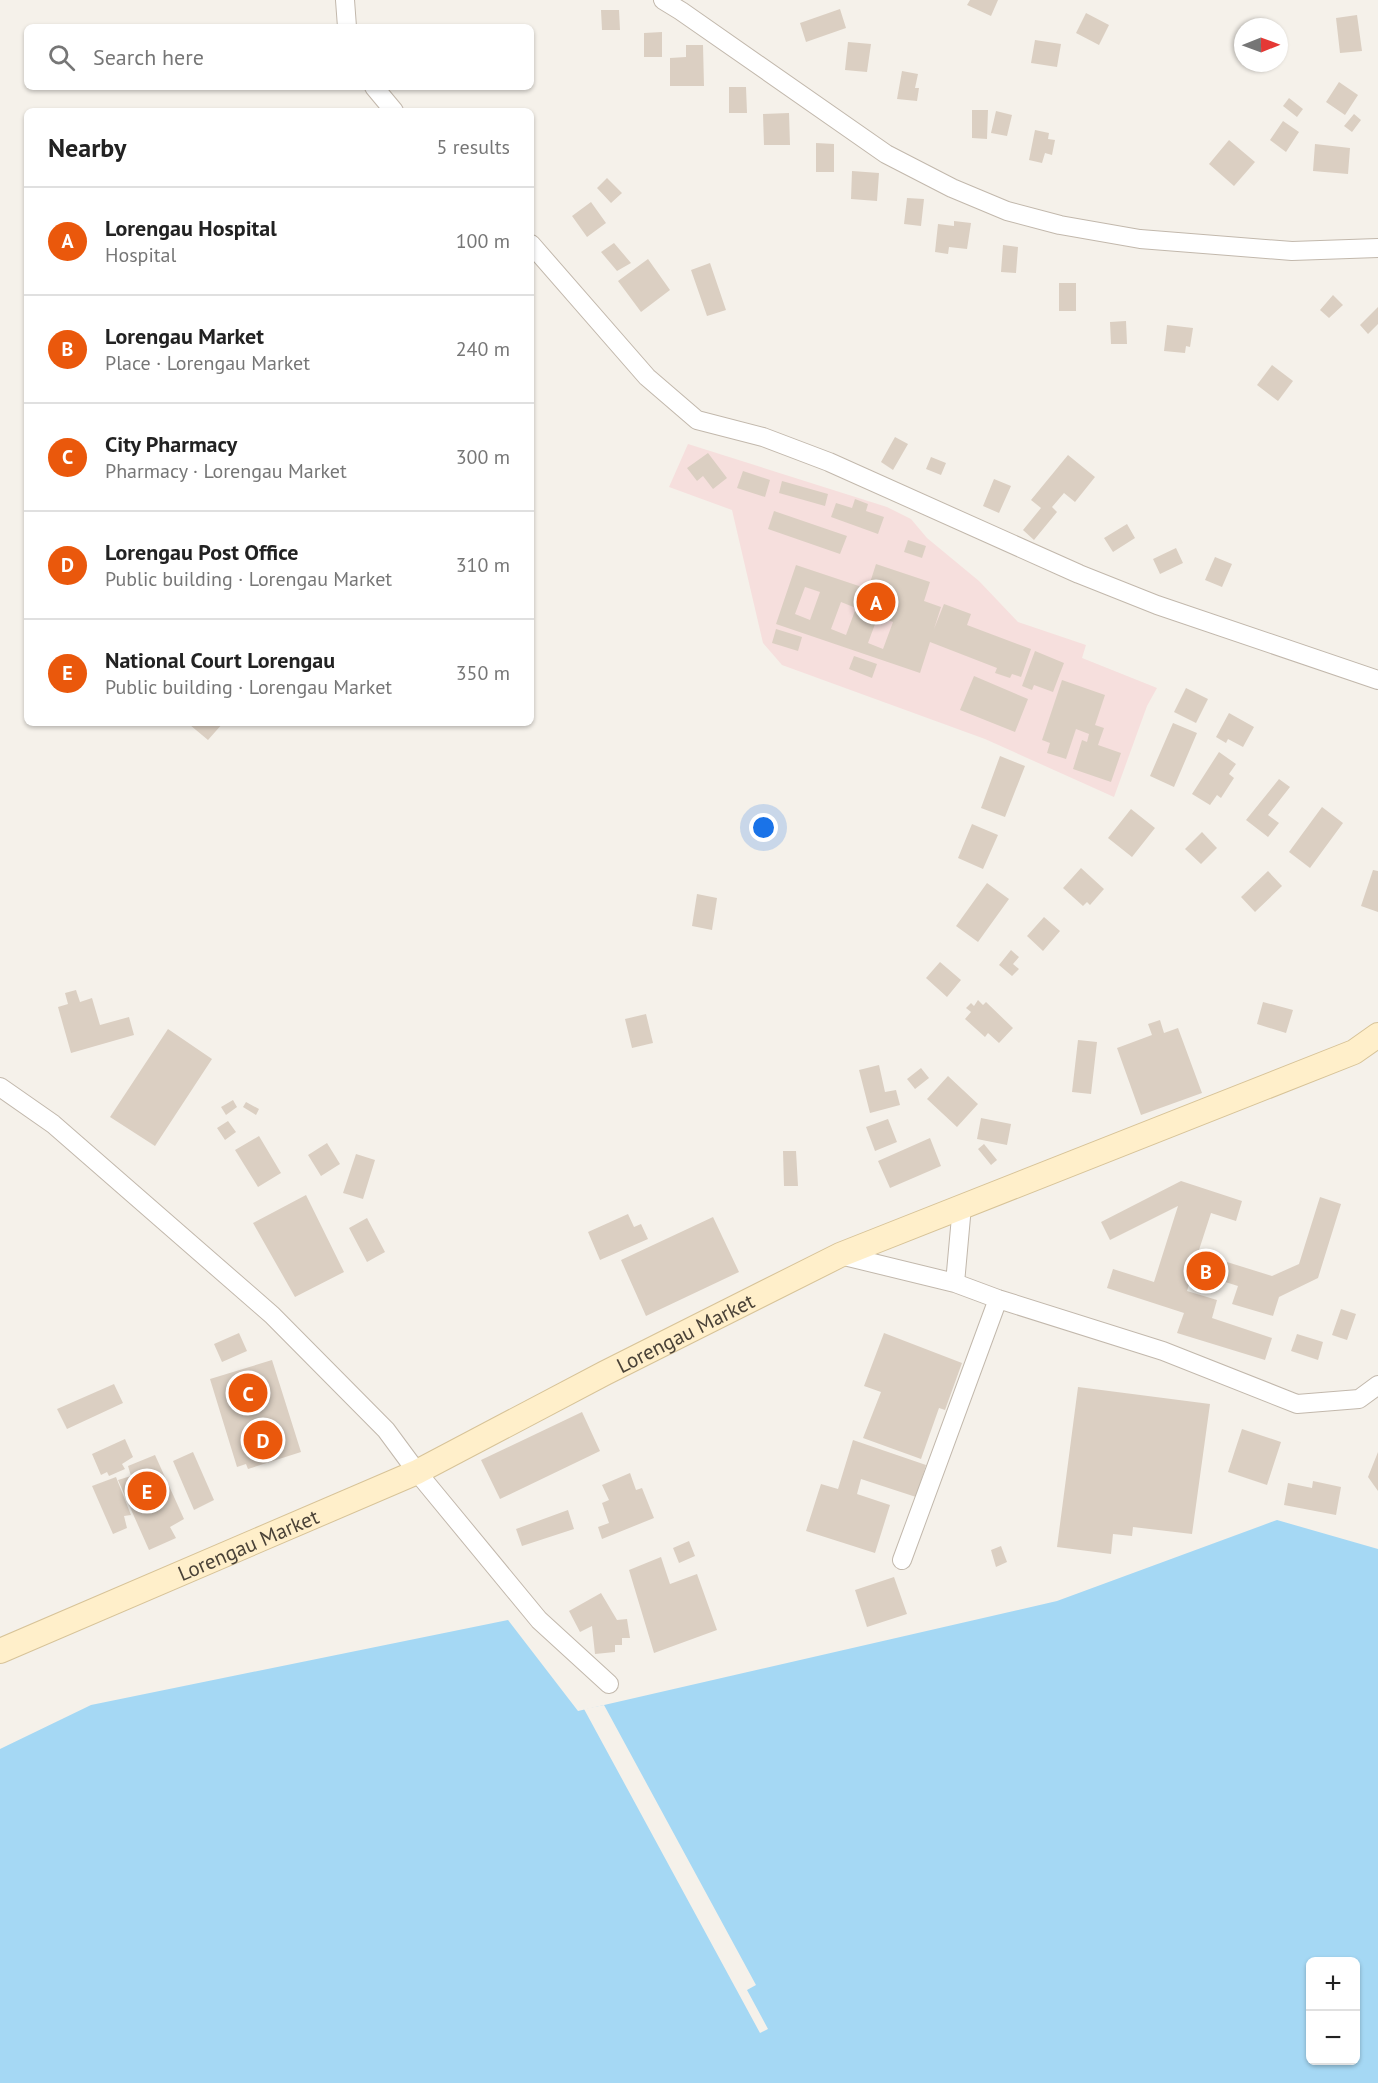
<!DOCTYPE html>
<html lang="en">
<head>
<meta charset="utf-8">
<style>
	body { margin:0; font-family:"PT Sans",sans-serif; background:#f2f2f2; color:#222 }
	.controls { position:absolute; right:18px; bottom:18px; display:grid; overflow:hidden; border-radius:9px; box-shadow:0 2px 4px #0004 }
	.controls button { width:54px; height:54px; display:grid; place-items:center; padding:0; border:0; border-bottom:2px solid #e0e0e0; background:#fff; color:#222; font:30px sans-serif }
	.compass { position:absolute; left:1234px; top:18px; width:54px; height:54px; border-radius:50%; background:#fff; box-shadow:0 2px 4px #0004; rotate:89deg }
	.you { position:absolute; left:764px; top:828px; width:21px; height:21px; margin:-15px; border:4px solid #fff; border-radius:50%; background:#1a73e8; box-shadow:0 0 0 9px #1a73e833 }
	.badge { display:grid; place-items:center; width:39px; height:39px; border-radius:50%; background:#ea580c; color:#fff; font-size:20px; font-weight:700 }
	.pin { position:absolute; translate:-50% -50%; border:3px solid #fff; box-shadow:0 2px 6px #0006 }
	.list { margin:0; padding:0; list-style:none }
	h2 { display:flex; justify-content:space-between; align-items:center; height:78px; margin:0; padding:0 24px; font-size:26px }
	h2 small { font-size:20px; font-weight:400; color:#767676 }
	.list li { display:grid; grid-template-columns:39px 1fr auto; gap:18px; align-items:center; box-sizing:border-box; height:108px; padding:0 24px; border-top:2px solid #e0e0e0 }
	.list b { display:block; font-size:22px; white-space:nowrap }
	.list p { margin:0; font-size:20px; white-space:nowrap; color:#767676 }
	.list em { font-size:20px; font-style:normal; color:#767676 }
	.icon { flex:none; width:33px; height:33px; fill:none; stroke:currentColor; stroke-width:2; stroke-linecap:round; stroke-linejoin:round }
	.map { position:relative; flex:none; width:1378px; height:2083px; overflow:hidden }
	.search { position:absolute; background:#fff; box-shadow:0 2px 4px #0004; left:24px; top:24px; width:510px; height:66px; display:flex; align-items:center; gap:15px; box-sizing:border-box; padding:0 21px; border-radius:9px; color:#767676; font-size:22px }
	.panel { position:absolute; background:#fff; box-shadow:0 2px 4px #0004; left:24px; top:108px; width:510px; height:618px; border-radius:9px }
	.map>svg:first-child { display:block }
	.medical { fill:#f6dfdd }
	.water { fill:#a5d8f4; fill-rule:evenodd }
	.pier { fill:#f5f1ea }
	.building { fill:#dbcfc2; fill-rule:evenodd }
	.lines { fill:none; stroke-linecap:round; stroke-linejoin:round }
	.street-casing { stroke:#c2b8ac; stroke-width:20 }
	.secondary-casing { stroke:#d7c398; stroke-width:26 }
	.street { stroke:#fff; stroke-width:18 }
	.secondary { stroke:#ffefca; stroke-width:24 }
	.labels { text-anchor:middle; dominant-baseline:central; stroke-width:4.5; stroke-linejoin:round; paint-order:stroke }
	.street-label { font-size:21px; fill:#4a4237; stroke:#fff }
</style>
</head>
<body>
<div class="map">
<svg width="1378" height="2083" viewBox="0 0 1378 2083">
	<rect width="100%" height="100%" fill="#f5f1ea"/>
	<path class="medical" d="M 688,444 L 887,507 L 911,519 L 927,538 L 979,581 L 1018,622 L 1086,645 L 1082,658 L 1157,688 L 1147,706 L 1114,797 L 985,739 L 782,665 L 763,643 L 732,510 L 669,487 Z"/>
	<path class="water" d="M 1277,1520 L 1378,1549 L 1378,2083 L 0,2083 L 0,1749 L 91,1705 L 508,1620 L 578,1711 L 1057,1601 ZM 1310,1962 L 1356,1962 L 1356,2060 L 1310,2060 Z"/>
	<path class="pier" d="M 604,1705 L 756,1985 L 747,1990 L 768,2029 L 760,2033 L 584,1709 Z"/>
	<path class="building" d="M 970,0 L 998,0 L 991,16 L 967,5 Z
		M 840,9 L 846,28 L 806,42 L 800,23 Z
		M 601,10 L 619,10 L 620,30 L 602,30 Z
		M 1086,13 L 1109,25 L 1099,45 L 1076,33 Z
		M 1357,15 L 1362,51 L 1340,53 L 1336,18 Z
		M 662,32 L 662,57 L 644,57 L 644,33 Z
		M 1035,40 L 1061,44 L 1057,67 L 1031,63 Z
		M 848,42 L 871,44 L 867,72 L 845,70 Z
		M 686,45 L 703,45 L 704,86 L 670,86 L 670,58 L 686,57 Z
		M 902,71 L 918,74 L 915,88 L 919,88 L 917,101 L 897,99 Z
		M 1339,82 L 1358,95 L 1345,115 L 1326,102 Z
		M 729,87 L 746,87 L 747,113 L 729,113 Z
		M 1289,98 L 1303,109 L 1297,117 L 1283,106 Z
		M 972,110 L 988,110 L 987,139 L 972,138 Z
		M 996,111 L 1012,115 L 1007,136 L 991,133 Z
		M 789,113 L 790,145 L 764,145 L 763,114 Z
		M 1354,114 L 1361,120 L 1352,132 L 1344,126 Z
		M 1283,121 L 1299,132 L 1286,152 L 1270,140 Z
		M 1035,130 L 1049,133 L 1048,139 L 1055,140 L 1052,155 L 1045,153 L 1042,163 L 1029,160 Z
		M 1229,140 L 1255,162 L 1234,186 L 1209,164 Z
		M 816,143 L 834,144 L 834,172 L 816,172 Z
		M 1315,144 L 1350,148 L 1348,174 L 1313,171 Z
		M 852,171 L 879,173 L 877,201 L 851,199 Z
		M 607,178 L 622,193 L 611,203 L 597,188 Z
		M 907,198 L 924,199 L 921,226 L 904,224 Z
		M 591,202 L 606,223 L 587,237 L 572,216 Z
		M 954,221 L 971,223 L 967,249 L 949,247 L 948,254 L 935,252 L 938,224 L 954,226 Z
		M 614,243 L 631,263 L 617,271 L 601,252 Z
		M 1003,245 L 1018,247 L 1016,273 L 1001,272 Z
		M 648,259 L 670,290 L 641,312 L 618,281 Z
		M 710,263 L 726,310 L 707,316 L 691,270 Z
		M 1059,283 L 1076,283 L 1076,311 L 1059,311 Z
		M 1333,295 L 1343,305 L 1329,318 L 1320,310 Z
		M 1378,307 L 1378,324 L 1368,334 L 1360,325 Z
		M 1126,321 L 1127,344 L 1111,344 L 1110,322 Z
		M 1167,325 L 1193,328 L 1190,347 L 1186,346 L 1185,353 L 1164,351 Z
		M 1272,365 L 1293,381 L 1278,401 L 1257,385 Z
		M 895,437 L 908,444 L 893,470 L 881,462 Z
		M 708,453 L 727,478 L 713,489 L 703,476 L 697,481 L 687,468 Z
		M 1068,455 L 1095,477 L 1075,502 L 1064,493 L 1052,507 L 1057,512 L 1034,540 L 1023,530 L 1041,508 L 1031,500 Z
		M 931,457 L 946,463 L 941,475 L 926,469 Z
		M 743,471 L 770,480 L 765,497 L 737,488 Z
		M 994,479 L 1011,486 L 999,513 L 983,506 Z
		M 782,481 L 828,494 L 825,506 L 779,493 Z
		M 855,499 L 868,504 L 866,511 L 884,517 L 878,534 L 831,517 L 836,503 L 852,508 Z
		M 774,511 L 847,536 L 840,554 L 768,529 Z
		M 1127,524 L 1135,538 L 1113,552 L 1104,538 Z
		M 908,540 L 926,546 L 922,558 L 904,552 Z
		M 1176,548 L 1183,563 L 1160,574 L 1153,559 Z
		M 1215,557 L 1232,564 L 1222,587 L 1205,580 Z
		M 876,564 L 930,582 L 924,601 L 941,607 L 934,629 L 944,604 L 971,614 L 967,625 L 1031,649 L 1021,677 L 1012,674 L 1010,678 L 995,673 L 997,668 L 930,642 L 920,673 L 776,624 L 796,565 L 868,589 ZM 805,587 L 820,592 L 810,620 L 795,614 ZM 841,602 L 856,608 L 846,635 L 831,629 ZM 878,616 L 893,622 L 883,649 L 868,643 Z
		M 776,629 L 802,637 L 798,651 L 772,643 Z
		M 1035,651 L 1064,663 L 1053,692 L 1034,685 L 1032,690 L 1022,686 Z
		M 854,656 L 877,664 L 872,678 L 849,669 Z
		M 974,676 L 1028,699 L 1015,732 L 960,710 Z
		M 1062,680 L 1105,695 L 1095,725 L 1104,728 L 1098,745 L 1121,753 L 1111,782 L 1073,769 L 1082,740 L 1087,742 L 1089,734 L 1076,729 L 1066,759 L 1047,753 L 1050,743 L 1042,740 Z
		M 1186,688 L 1208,699 L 1196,723 L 1174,712 Z
		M 1229,713 L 1254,727 L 1243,747 L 1228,739 L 1226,743 L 1216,737 Z
		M 192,723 L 223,723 L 208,740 L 190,725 Z
		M 1173,723 L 1197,733 L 1174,787 L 1150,776 Z
		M 1219,752 L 1236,764 L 1229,774 L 1234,778 L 1221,798 L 1217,795 L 1210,805 L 1192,794 Z
		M 1000,756 L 1025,766 L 1005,817 L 981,808 Z
		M 1279,779 L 1290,787 L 1268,815 L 1279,823 L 1268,837 L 1246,820 Z
		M 1322,807 L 1343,823 L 1310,868 L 1289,852 Z
		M 1131,809 L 1155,828 L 1132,857 L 1108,838 Z
		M 972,824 L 998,835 L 983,869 L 958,858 Z
		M 1202,832 L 1217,848 L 1201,864 L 1185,849 Z
		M 1081,868 L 1104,889 L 1090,905 L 1087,902 L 1083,906 L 1063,888 Z
		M 1373,870 L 1378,871 L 1378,912 L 1361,906 Z
		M 1268,871 L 1282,886 L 1255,912 L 1241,897 Z
		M 987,883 L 1009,899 L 978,942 L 956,926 Z
		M 697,894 L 717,898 L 712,930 L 692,926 Z
		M 1044,917 L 1060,931 L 1043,951 L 1027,936 Z
		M 1011,950 L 1019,957 L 1013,964 L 1019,969 L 1012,976 L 999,965 Z
		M 940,962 L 961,980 L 947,997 L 926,978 Z
		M 76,990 L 80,1002 L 92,998 L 100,1025 L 129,1017 L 134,1035 L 71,1053 L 58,1007 L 68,1004 L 65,993 Z
		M 978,1000 L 983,1005 L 986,1002 L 1013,1028 L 999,1043 L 988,1033 L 985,1037 L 965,1019 L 971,1012 L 966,1008 L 971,1003 L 974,1006 Z
		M 1263,1002 L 1293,1010 L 1286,1033 L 1257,1024 Z
		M 646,1014 L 653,1043 L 632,1048 L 625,1019 Z
		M 1160,1020 L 1164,1033 L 1178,1028 L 1202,1093 L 1141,1115 L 1117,1048 L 1152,1035 L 1148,1024 Z
		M 168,1029 L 212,1059 L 155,1146 L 110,1117 Z
		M 1078,1040 L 1097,1042 L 1091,1094 L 1072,1092 Z
		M 879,1065 L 885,1092 L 896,1090 L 900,1105 L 870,1113 L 859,1070 Z
		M 921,1068 L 929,1078 L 915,1089 L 907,1079 Z
		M 948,1076 L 978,1104 L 957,1127 L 927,1099 Z
		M 233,1100 L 237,1107 L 226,1115 L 221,1107 Z
		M 246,1102 L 259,1109 L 256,1115 L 243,1107 Z
		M 981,1118 L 1011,1124 L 1007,1145 L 977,1139 Z
		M 888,1119 L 897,1142 L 875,1151 L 866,1127 Z
		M 228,1121 L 236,1132 L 225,1140 L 217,1128 Z
		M 259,1136 L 281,1173 L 258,1187 L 235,1150 Z
		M 930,1138 L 941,1166 L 890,1188 L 878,1161 Z
		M 327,1143 L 340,1164 L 321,1176 L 308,1155 Z
		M 984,1144 L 997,1160 L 991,1165 L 978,1149 Z
		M 783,1151 L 796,1151 L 798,1186 L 784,1186 Z
		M 356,1154 L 375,1160 L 363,1199 L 343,1193 Z
		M 1181,1181 L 1242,1201 L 1236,1221 L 1211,1213 L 1198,1253 L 1272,1276 L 1299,1264 L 1320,1197 L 1341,1204 L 1318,1278 L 1279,1297 L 1273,1316 L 1232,1304 L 1238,1286 L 1193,1272 L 1187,1291 L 1217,1300 L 1212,1318 L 1272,1338 L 1265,1360 L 1177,1333 L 1184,1313 L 1107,1288 L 1113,1269 L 1154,1282 L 1178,1206 L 1110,1240 L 1101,1222 Z
		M 306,1195 L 344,1272 L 295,1297 L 253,1223 Z
		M 628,1214 L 634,1227 L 641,1224 L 648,1239 L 600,1260 L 588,1232 Z
		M 713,1217 L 739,1272 L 646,1316 L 621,1260 Z
		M 367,1218 L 385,1252 L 367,1262 L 349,1228 Z
		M 1341,1309 L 1356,1314 L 1347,1340 L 1332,1335 Z
		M 239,1333 L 247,1351 L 222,1362 L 214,1344 Z
		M 884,1333 L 962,1363 L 945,1410 L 939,1408 L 921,1459 L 863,1438 L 881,1392 L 864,1386 Z
		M 1297,1334 L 1323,1342 L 1318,1360 L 1291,1351 Z
		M 272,1360 L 301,1452 L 248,1469 L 246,1464 L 237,1467 L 210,1379 Z
		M 114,1384 L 123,1403 L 67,1429 L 57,1409 Z
		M 1078,1387 L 1210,1404 L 1192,1534 L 1133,1527 L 1132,1536 L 1113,1534 L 1111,1554 L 1057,1547 Z
		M 582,1412 L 600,1451 L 500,1499 L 481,1460 Z
		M 1242,1429 L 1281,1442 L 1267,1485 L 1228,1472 Z
		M 125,1439 L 133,1457 L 122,1464 L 125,1469 L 109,1476 L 107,1472 L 101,1475 L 92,1454 Z
		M 853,1440 L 926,1465 L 916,1497 L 861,1479 L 857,1494 L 890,1505 L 875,1553 L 806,1531 L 821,1484 L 838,1489 Z
		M 193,1452 L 214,1500 L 194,1510 L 173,1461 Z
		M 1378,1452 L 1378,1491 L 1368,1477 Z
		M 155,1455 L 184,1519 L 170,1527 L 176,1538 L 149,1550 L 118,1480 L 131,1476 L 128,1466 Z
		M 630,1473 L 636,1490 L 642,1488 L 654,1518 L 602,1539 L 598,1527 L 609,1523 L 602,1503 L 609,1500 L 602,1485 Z
		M 116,1477 L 131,1515 L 124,1516 L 127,1528 L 113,1534 L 92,1486 Z
		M 1313,1481 L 1341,1487 L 1336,1515 L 1284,1505 L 1288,1483 L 1312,1488 Z
		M 568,1510 L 574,1529 L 522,1546 L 516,1529 Z
		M 689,1541 L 695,1556 L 679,1563 L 673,1548 Z
		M 1001,1546 L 1007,1562 L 996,1567 L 991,1550 Z
		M 661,1557 L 670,1584 L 697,1574 L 717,1630 L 654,1653 L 629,1570 Z
		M 894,1577 L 907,1614 L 867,1627 L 855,1590 Z
		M 601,1593 L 617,1620 L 627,1619 L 630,1638 L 622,1638 L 622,1645 L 615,1645 L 615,1652 L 595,1654 L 592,1626 L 580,1632 L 569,1611 Z"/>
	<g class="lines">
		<g class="street-casing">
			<path id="street" d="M 345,0 L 347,27
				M 663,0 L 681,11 L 886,154 L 952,188 L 1007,211 L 1060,225 L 1140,239 L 1292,251 L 1378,248
				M 374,87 L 394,111
				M 531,244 L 647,377 L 697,420 L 763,437 L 829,462 L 1079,574 L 1157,605 L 1378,680
				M 0,1087 L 53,1124 L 272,1315 L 386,1430 L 417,1472 L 539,1620 L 609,1684
				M 840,1255 L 955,1283 L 998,1299 L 1163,1351 L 1297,1404 L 1359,1399 L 1378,1385
				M 955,1283 L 962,1206
				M 902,1560 L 998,1299"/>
		</g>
		<g class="secondary-casing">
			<g id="secondary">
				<path id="s1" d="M 0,1651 L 417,1472 L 605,1373 L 840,1255 L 1354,1052 L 1378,1035"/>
			</g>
		</g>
		<use href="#street" class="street"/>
		<use href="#secondary" class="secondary"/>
	</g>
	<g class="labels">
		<g class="street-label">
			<text stroke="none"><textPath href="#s1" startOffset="756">Lorengau Market</textPath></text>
			<text stroke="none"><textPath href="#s1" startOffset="270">Lorengau Market</textPath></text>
		</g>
	</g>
</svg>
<div class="controls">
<button>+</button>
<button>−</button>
</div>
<svg class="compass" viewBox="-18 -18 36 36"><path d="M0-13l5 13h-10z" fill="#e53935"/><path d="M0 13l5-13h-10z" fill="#767676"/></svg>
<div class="you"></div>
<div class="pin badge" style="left:876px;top:602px">A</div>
<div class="pin badge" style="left:1206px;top:1271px">B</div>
<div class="pin badge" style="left:248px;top:1393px">C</div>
<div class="pin badge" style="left:263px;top:1440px">D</div>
<div class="pin badge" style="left:147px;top:1491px">E</div>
<div class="search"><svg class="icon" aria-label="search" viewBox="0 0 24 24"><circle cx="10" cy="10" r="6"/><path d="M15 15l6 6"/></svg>Search here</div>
<section class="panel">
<h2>Nearby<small>5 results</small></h2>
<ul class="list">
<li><span class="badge">A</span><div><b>Lorengau Hospital</b><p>Hospital</p></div><em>100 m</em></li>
<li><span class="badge">B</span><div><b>Lorengau Market</b><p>Place · Lorengau Market</p></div><em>240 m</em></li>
<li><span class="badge">C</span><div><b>City Pharmacy</b><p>Pharmacy · Lorengau Market</p></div><em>300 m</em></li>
<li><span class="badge">D</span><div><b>Lorengau Post Office</b><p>Public building · Lorengau Market</p></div><em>310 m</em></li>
<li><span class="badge">E</span><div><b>National Court Lorengau</b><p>Public building · Lorengau Market</p></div><em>350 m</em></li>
</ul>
</section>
</div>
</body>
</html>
